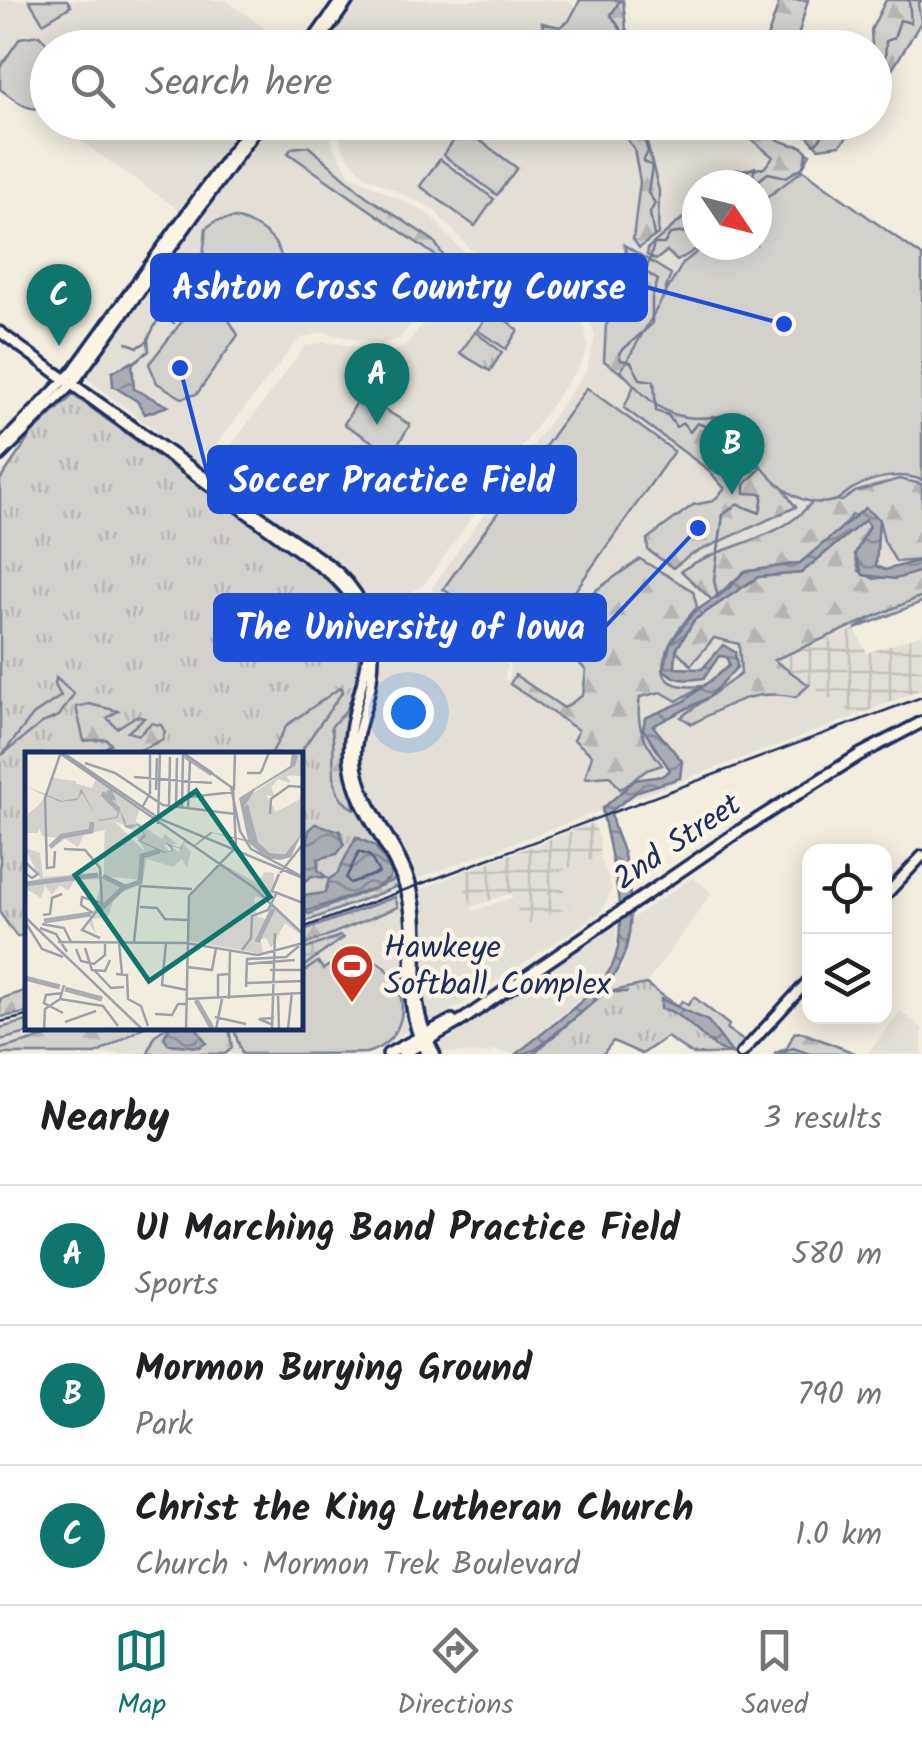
<!DOCTYPE html>
<html lang="en">
<head>
<meta charset="utf-8">
<style>
	body { margin:0; font-family:Kalam,sans-serif; background:#f2f2f2; color:#202124 }
	.controls { position:absolute; right:30px; bottom:30px; display:grid; overflow:hidden; border-radius:20px; box-shadow:0 5px 25px #0003 }
	.controls button { width:90px; height:90px; display:grid; place-items:center; padding:0; border:0; border-bottom:2px solid #e0e0e0; background:#fff; color:#202124; font:50px sans-serif }
	.compass { position:absolute; left:682px; top:170px; width:90px; height:90px; border-radius:50%; background:#fff; box-shadow:0 5px 25px #0003; rotate:125deg }
	.you { position:absolute; left:408px; top:712px; width:35px; height:35px; margin:-25px; border:8px solid #fff; border-radius:50%; background:#1a73e8; box-shadow:0 0 0 15px #1a73e833 }
	.badge { display:grid; place-items:center; width:65px; height:65px; border-radius:50%; background:#0f766e; color:#fff; font-size:32px; font-weight:700 }
	.pin { position:absolute; translate:-50% -82px; filter:drop-shadow(0 2px 5px #0008) }
	.pin::after { content:''; position:absolute; top:52px; width:35px; height:30px; background:inherit; clip-path:polygon(0 0,100% 0,50% 100%) }
	.list { margin:0; padding:0; list-style:none }
	h2 { display:flex; justify-content:space-between; align-items:center; height:130px; margin:0; padding:0 40px; font-size:42px }
	h2 small { font-size:32px; font-weight:400; color:#757577 }
	.list li { display:grid; grid-template-columns:65px 1fr auto; gap:30px; align-items:center; box-sizing:border-box; height:140px; padding:0 40px; border-top:2px solid #e0e0e0 }
	.list b { display:block; font-size:38px; white-space:nowrap }
	.list p { margin:0; font-size:32px; white-space:nowrap; color:#757577 }
	.list em { font-size:32px; font-style:normal; color:#757577 }
	.icon { flex:none; width:55px; height:55px; fill:none; stroke:currentColor; stroke-width:2; stroke-linecap:round; stroke-linejoin:round }
	.map { position:relative; flex:none; width:922px; height:1054px; overflow:hidden }
	.search { position:absolute; background:#fff; box-shadow:0 5px 25px #0003; left:30px; right:30px; top:30px; height:110px; display:flex; align-items:center; gap:25px; box-sizing:border-box; padding:0 35px; border-radius:55px; color:#757577; font-size:38px }
	.sheet { height:550px; background:#fff }
	nav { display:flex; justify-content:space-around; align-items:center; box-sizing:border-box; height:140px; border-top:2px solid #e0e0e0; background:#fff; font-size:28px; color:#757577 }
	nav a { display:grid; justify-items:center; gap:5px }
	nav .on { color:#0f766e }
	.map>svg:first-child { display:block }
	.built { fill:#e3dfd6; fill-rule:evenodd }
	.industrial { fill:url(#industrial-grid) }
	.grass { fill:url(#grass-tufts); stroke:#778095; stroke-width:2.5 }
	.forest { fill:url(#forest-firs); stroke:#778095; stroke-width:2.5 }
	.wetland { fill:url(#wetland-marsh); stroke:#778095; stroke-width:2.5 }
	.garden { fill:#d3d1cc; stroke:#778095; stroke-width:2.5 }
	.water { fill:url(#water-waves); stroke:#707a91; stroke-width:2.5 }
	.lines { fill:none; stroke-linecap:round; stroke-linejoin:round }
	.shore { stroke:#546180; stroke-width:2.5 }
	.stream { stroke:#707a91; stroke-width:2.5 }
	.secondary-casing { stroke:#1b2f5e; stroke-width:15 }
	.primary-casing { stroke:#1b2f5e; stroke-width:16 }
	.secondary { stroke:#fcf5e5; stroke-width:8 }
	.primary { stroke:#fcf5e5; stroke-width:9 }
	.rail { stroke:#1b2f5e; stroke-width:2.5 }
	.labels { text-anchor:middle; dominant-baseline:central; stroke-width:9; stroke-linejoin:round; paint-order:stroke }
	.street-label { font-size:32px; fill:#1b2f5e; stroke:#fcf5e5 }
	.poi-label { font-size:32px; fill:#1b2f5e; stroke:#fcf5e5; text-anchor:start }
	.inset-river { fill:none; stroke:#a9acb3; stroke-width:5 }
	.inset-road { fill:none; stroke:#9da1ac; stroke-width:2.5 }
	.view { fill:#0f766e; fill-opacity:0.15; stroke:#0f766e; stroke-width:5 }
	.inset-edge { fill:none; stroke:#1b2f5e; stroke-width:5 }
	.leader { fill:none; stroke:#1d4ed8; stroke-width:4 }
	.callout-dot { fill:#1d4ed8; stroke:#fcf5e5; stroke-width:4 }
	.callout { fill:#1d4ed8; stroke:#1d4ed8; stroke-width:4 }
	.callout-label { font-size:35px; text-anchor:middle; font-weight:bold; fill:#fff }
</style>
</head>
<body>
<div class="map">
<svg width="922" height="1054" viewBox="0 0 922 1054">
	<defs>
		<pattern id="industrial-grid" width="8" height="8" patternUnits="userSpaceOnUse" patternTransform="scale(2.5)"><rect width="8" height="8" fill="#e3dfd6"/><path d="M0 4h8M4 0v8" fill="none" stroke="#c2c0ba"/></pattern>
		<pattern id="grass-tufts" width="24" height="20" patternUnits="userSpaceOnUse" patternTransform="scale(2.5)"><rect width="24" height="20" fill="#d3d1cc"/><path d="M3 7l-1-3M5 7V3M7 7l1-3M15 17l-1-3M17 17v-4M19 17l1-3" fill="none" stroke="#b5b4b2"/></pattern>
		<pattern id="forest-firs" width="22" height="20" patternUnits="userSpaceOnUse" patternTransform="scale(2.5)"><rect width="22" height="20" fill="#d3d1cc"/><path d="M5 1l3.5 6h-7zM16 11l3.5 6h-7z" fill="#b5b4b2"/></pattern>
		<pattern id="wetland-marsh" width="20" height="14" patternUnits="userSpaceOnUse" patternTransform="scale(2.5)"><rect width="20" height="14" fill="#d3d1cc"/><path d="M1 5h8M5 5V1M11 12h8M15 12V8" fill="none" stroke="#b5b4b2"/></pattern>
		<pattern id="water-waves" width="16" height="10" patternUnits="userSpaceOnUse" patternTransform="scale(2.5)"><rect width="16" height="10" fill="#a9acb3"/><path d="M0 5q4-4 8 0t8 0" fill="none" stroke="#898c95"/></pattern>
	</defs>
	<rect width="100%" height="100%" fill="#f3ede0"/>
	<filter id="ink" filterUnits="userSpaceOnUse"><feTurbulence type="fractalNoise" baseFrequency=".01" numOctaves="2"/><feDisplacementMap in="SourceGraphic" scale="20" xChannelSelector="R" yChannelSelector="G"/><feConvolveMatrix kernelMatrix="1 2 1 2 8 2 1 2 1" color-interpolation-filters="sRGB"/></filter>
	<g filter="url(#ink)">
		<path class="built" d="M 0,0 L 226,0 L 290,47 L 48,48 L 47,117 L 0,89 Z
			M 351,0 L 566,0 L 632,47 L 317,48 Z
			M 55,123 L 251,123 L 185,214 Z
			M 267,123 L 328,123 L 333,146 L 350,174 L 430,215 L 464,253 L 420,312 L 387,286 L 382,291 L 417,316 L 399,339 L 381,345 L 323,332 L 299,339 L 200,465 L 84,376 Z
			M 336,123 L 737,123 L 922,256 L 922,602 L 774,660 L 856,716 L 411,881 L 361,778 L 358,748 L 377,665 L 374,627 L 427,595 L 503,656 L 508,665 L 504,679 L 509,681 L 510,657 L 447,607 L 433,594 L 432,587 L 587,369 L 595,336 L 589,318 L 576,304 L 501,274 L 471,250 L 432,208 L 365,176 L 344,152 ZM 697,185 L 757,185 L 757,245 L 697,245 Z
			M 469,261 L 519,293 L 571,308 L 584,325 L 588,346 L 582,362 L 423,586 L 375,612 L 354,579 L 335,561 L 211,473 L 305,346 L 324,342 L 393,352 L 407,344 Z
			M 600,857 L 612,889 L 602,911 L 461,1005 L 429,1023 L 425,1021 L 418,891 L 458,874 L 473,911 L 513,897 L 524,925 L 569,906 L 558,872 Z
			M 693,877 L 712,893 L 646,984 L 604,993 L 623,967 L 631,919 Z
			M 402,895 L 408,1031 L 370,1054 L 0,1054 L 0,1026 L 27,1020 L 28,1026 L 300,1026 L 300,933 Z
			M 616,926 L 616,952 L 605,977 L 516,1054 L 492,1050 L 489,1054 L 440,1052 L 438,1045 Z
			M 900,1011 L 922,1028 L 922,1054 L 867,1054 Z"/>
		<path class="industrial" d="M 855,629 L 867,653 L 922,634 L 922,689 L 856,716 L 773,660 Z
			M 593,823 L 600,839 L 600,857 L 558,872 L 570,906 L 524,926 L 511,893 L 472,907 L 458,874 Z"/>
		<path class="grass" d="M 492,309 L 518,330 L 506,349 L 477,330 Z
			M 475,332 L 502,352 L 490,371 L 460,353 Z
			M 73,395 L 324,576 C 401,654 336,684 344,765 C 349,808 383,847 400,885 L 300,923 L 300,754 L 28,754 L 27,934 L 17,937 L 0,913 L 0,480 L 32,433 Z
			M 922,596 L 922,602 L 855,629 L 887,608 Z
			M 646,984 L 678,1006 L 682,1001 L 688,1005 L 694,997 L 729,1025 L 727,1029 L 745,1042 L 735,1054 L 692,1054 L 667,1037 L 642,1054 L 613,1041 L 603,1054 L 533,1054 L 604,993 Z"/>
		<path class="forest" d="M 580,0 L 623,0 L 626,29 L 638,47 L 548,47 L 542,23 L 560,27 L 569,21 Z
			M 780,0 L 808,0 L 795,47 L 764,47 Z
			M 886,0 L 922,0 L 918,4 L 921,22 L 875,98 L 871,30 Z
			M 616,123 L 642,123 L 659,191 L 658,234 L 639,248 L 633,239 L 640,181 L 634,149 Z
			M 731,123 C 757,123 774,144 801,146 L 810,154 L 801,170 L 922,262 L 795,179 L 757,203 L 757,185 L 714,185 L 733,170 L 764,168 L 773,157 Z
			M 836,123 L 859,123 L 840,145 L 818,148 L 802,130 L 813,132 Z
			M 308,146 L 366,196 L 434,241 L 449,265 L 288,153 L 292,148 Z
			M 697,206 L 697,245 L 703,245 L 677,261 L 667,251 L 656,260 L 647,255 L 648,248 Z
			M 624,245 L 671,274 L 656,317 C 693,362 731,406 765,454 C 778,472 781,490 796,507 L 690,555 L 673,568 L 648,550 L 647,539 L 693,505 L 713,501 L 725,489 L 707,469 L 624,408 L 635,383 L 604,361 L 606,325 L 627,298 L 632,272 Z
			M 899,479 L 922,484 L 922,560 L 896,562 L 884,541 L 879,519 L 852,515 L 834,537 L 800,563 L 744,572 L 712,600 L 681,571 C 721,543 788,541 816,496 L 842,501 L 855,492 Z
			M 865,520 L 869,526 L 855,554 L 859,571 L 874,579 L 922,571 L 922,596 L 774,660 L 809,685 L 796,697 C 753,688 729,704 692,724 L 681,717 L 741,674 L 739,644 L 714,638 L 691,665 L 676,650 L 694,620 L 758,577 L 801,573 Z
			M 640,559 L 693,591 L 697,607 C 673,633 632,693 702,686 L 677,701 L 661,692 L 640,697 C 635,727 644,741 662,765 L 647,770 L 620,789 L 610,776 L 585,778 L 592,755 L 574,740 L 578,730 L 510,684 L 515,675 L 564,708 L 583,695 L 586,670 L 571,655 L 582,630 L 571,608 Z
			M 360,641 C 368,675 348,706 344,740 C 341,766 353,785 354,809 C 322,794 339,749 331,727 L 347,709 L 356,685 Z
			M 56,678 L 74,694 L 59,716 L 42,723 L 2,755 L 33,715 L 61,696 L 55,685 Z
			M 341,687 L 343,691 L 299,754 L 271,754 L 287,725 Z
			M 89,704 L 118,711 L 107,718 L 117,728 L 136,716 L 144,718 L 128,732 L 139,735 L 151,723 L 161,725 L 165,732 L 162,740 L 132,754 L 95,754 L 111,744 L 106,739 L 84,741 L 76,707 Z
			M 397,879 L 399,884 L 391,889 L 300,924 L 300,909 L 309,914 Z
			M 395,897 L 398,907 L 300,947 L 300,932 Z
			M 27,990 L 27,1013 L 0,1017 L 0,999 Z
			M 27,1021 L 28,1026 L 52,1027 L 0,1040 L 0,1028 Z
			M 86,1026 L 144,1027 L 96,1054 L 0,1054 L 0,1049 Z
			M 801,1032 L 857,1054 L 774,1054 L 787,1048 L 794,1033 Z"/>
		<path class="wetland" d="M 340,936 L 343,938 L 300,969 L 300,951 Z
			M 167,1027 L 229,1027 L 232,1048 L 225,1054 L 148,1054 L 155,1035 Z"/>
		<path class="garden" d="M 29,0 L 67,0 L 71,6 L 43,23 Z
			M 39,35 L 51,47 L 47,106 C 30,115 14,99 0,89 L 0,67 L 20,38 Z
			M 463,128 L 517,168 L 497,195 L 443,155 Z
			M 440,159 L 494,199 L 475,226 L 420,186 Z
			M 803,170 L 922,256 L 922,480 C 901,472 874,477 854,488 C 847,491 841,499 834,501 C 785,514 748,452 729,415 C 672,424 659,412 621,371 L 683,263 L 706,245 L 757,245 L 757,205 Z
			M 235,218 C 340,250 242,360 203,257 L 206,228 L 216,221 Z
			M 197,302 L 223,310 L 238,335 L 197,394 L 182,398 L 157,383 L 149,364 Z
			M 587,388 L 674,451 L 563,608 L 557,612 L 525,607 L 497,626 L 443,589 Z
			M 361,395 L 410,425 L 392,454 L 344,424 Z
			M 350,954 C 405,954 425,1036 366,1053 C 340,1054 273,1054 242,1054 L 233,1027 L 300,1026 L 300,974 L 318,962 L 323,969 Z"/>
		<path class="water" d="M 132,362 L 134,389 L 168,406 L 145,414 L 137,401 L 113,386 L 112,372 Z
			M 865,508 L 879,519 L 876,566 L 885,570 L 922,560 L 922,571 L 895,579 L 863,575 L 855,554 L 869,526 L 865,520 L 801,573 L 758,577 L 694,620 L 676,650 L 675,668 L 702,669 L 723,645 L 735,652 L 737,667 L 709,697 L 653,726 L 682,761 L 680,778 L 638,791 L 611,811 C 611,827 620,840 624,855 C 640,932 630,978 567,1024 C 548,1038 539,1054 516,1054 C 541,1034 601,991 613,964 C 631,922 609,851 602,809 L 635,780 L 662,776 L 670,770 L 643,729 L 645,718 L 683,702 L 729,666 L 727,657 L 719,656 L 704,678 C 688,680 677,682 664,670 L 670,644 L 693,613 L 727,590 L 744,572 L 800,563 Z
			M 315,824 L 340,831 L 344,845 L 337,854 L 318,859 L 318,870 L 327,878 L 312,876 L 300,886 L 300,855 L 306,852 L 309,830 Z
			M 356,837 L 375,846 L 391,870 L 390,878 L 375,888 L 307,911 L 300,909 L 302,896 L 325,893 L 329,879 L 337,874 Z
			M 661,999 L 708,1021 L 732,1053 C 709,1053 686,1010 661,1009 Z
			M 170,1026 L 196,1027 L 206,1043 L 199,1047 L 168,1044 L 164,1037 Z"/>
		<g class="lines">
			<path class="shore" d="M 359,852 L 370,856 L 379,873 L 350,883 L 346,878 Z"/>
			<path class="stream" d="M 620,0 L 611,15 L 625,36 L 626,48
				M 874,75 L 885,62 L 886,41 L 894,38 L 900,20 L 911,23 L 909,0
				M 630,122 L 641,129 L 648,152 L 643,161 L 652,166 L 648,193 L 655,203 L 650,213 L 654,236
				M 815,144 L 827,131 L 841,134 L 846,129 L 843,122
				M 724,185 L 731,179 L 735,185
				M 745,185 L 741,183 L 743,173 L 755,167 L 753,175 L 758,181 L 768,173 L 786,177 L 803,167 L 807,152
				M 697,224 L 688,226 L 686,232 L 670,234 L 664,244 L 654,244 L 646,272 L 658,280 L 652,298 L 652,324 L 619,353 L 621,360 L 631,362 L 640,379 L 654,381 L 656,411 L 668,415 L 676,427 L 683,423 L 690,432 L 697,423 L 713,429 L 712,416 L 728,418 L 732,427 L 725,438 L 727,454 L 738,456 L 744,467 L 755,463 L 760,469 L 745,484 L 745,493 L 763,494 L 760,513 L 737,504 L 723,515 L 714,580 L 718,598
				M 163,316 L 174,323
				M 127,343 L 138,347 L 148,341
				M 133,363 L 149,351 L 148,339 L 171,294 L 165,289
				M 605,992 L 627,992
				M 780,1054 L 793,1048 L 810,1054"/>
			<g class="secondary-casing">
				<path id="secondary" d="M 307,48 L 341,0
					M 315,48 L 349,0
					M 0,332 L 330,574 C 408,643 340,692 350,766 C 356,814 397,851 408,898 C 421,957 395,990 426,1054
					M 57,373 L 328,564 C 374,599 381,648 367,702 C 362,721 354,741 356,762 C 361,808 400,844 412,889 C 427,949 401,993 435,1054
					M 0,446 L 72,372 L 253,122
					M 0,456 L 74,382 L 262,122
					M 884,897 L 922,856
					M 741,1054 L 810,979"/>
			</g>
			<g class="primary-casing">
				<path id="primary" d="M 388,1054 L 452,1020
					M 403,1054 L 464,1019 L 739,831 L 859,755 L 922,722"/>
			</g>
			<use href="#secondary" class="secondary"/>
			<use href="#primary" class="primary"/>
			<path class="rail" d="M 300,929 L 922,697
				M 0,1022 L 28,1016"/>
		</g>
	</g>
	<defs>
		<g id="stadium-pin" transform="scale(2.25)"><path d="M0 17L-7.5 6A9.5 9.5 0 1 1 7.5 6Z" fill="#c8321e" stroke="#fcf5e5"/><path d="M0-5a6.5 5 0 1 0 0 10a6.5 5 0 1 0 0-10ZM-3.5-1.8h7v3.6h-7Z" fill="#fff"/></g>
	</defs>
	<g fill-rule="evenodd">
		<use href="#stadium-pin" x="352" y="966"/>
	</g>
	<g class="labels">
		<g class="street-label">
			<text transform="translate(678 843) rotate(-34)">2nd Street</text>
		</g>
		<g class="poi-label">
			<text x="384" y="948">Hawkeye<tspan x="384" dy="37">Softball Complex</tspan></text>
		</g>
	</g>
	<g transform="translate(25 752)">
		<rect width="278" height="278" fill="#f3ede0"/>
		<path d="M 271,13 L 269,23 L 261,24 L 266,30 L 253,26 L 241,43 L 251,60 L 277,46 L 277,81 L 260,102 L 245,101 L 233,90 L 220,52 L 225,43 ZM 27,25 L 67,36 L 71,27 L 115,57 L 110,69 L 128,81 L 108,75 L 111,58 L 67,38 L 52,84 L 45,75 L 56,61 L 19,60 L 19,75 L 7,79 L 3,62 L 18,50 ZM 194,112 L 229,144 L 238,202 L 164,189 L 164,146 Z" fill="#d3d1cc"/>
		<path d="M 272,0 L 277,0 L 277,24 L 261,23 L 265,31 L 253,27 L 246,35 L 250,45 L 241,43 L 248,59 L 238,40 L 228,50 L 233,78 L 225,44 L 270,15 ZM 27,26 L 51,29 L 53,37 L 59,33 L 65,40 L 70,30 L 77,47 L 95,47 L 113,60 L 109,76 L 114,72 L 137,87 L 140,82 L 152,92 L 139,93 L 145,101 L 147,94 L 153,100 L 159,92 L 166,100 L 162,116 L 157,107 L 148,115 L 122,107 L 117,131 L 90,144 L 83,165 L 67,167 L 71,182 L 64,172 L 79,123 L 80,78 L 59,82 L 53,95 L 40,87 L 26,97 L 34,86 L 17,84 L 14,74 L 13,81 L 1,81 L 0,68 L 23,42 L 32,41 ZM 89,69 L 105,75 L 119,97 L 107,108 L 115,127 L 101,133 L 81,124 L 82,71 ZM 235,77 L 246,85 L 247,78 L 277,79 L 251,102 L 243,87 L 246,99 L 239,96 ZM 0,96 L 15,101 L 18,125 L 67,121 L 73,121 L 75,127 L 50,128 L 43,139 L 35,133 L 27,143 L 20,134 L 16,146 L 3,138 L 2,151 L 1,134 L 15,126 ZM 196,111 L 232,131 L 240,120 L 249,121 L 248,148 L 226,144 L 210,127 L 205,130 L 223,148 L 196,135 L 169,137 L 188,124 L 176,134 L 188,134 L 190,127 L 197,135 L 204,122 ZM 248,151 L 277,184 L 260,171 L 246,196 L 241,186 L 233,188 L 234,196 L 227,190 L 229,164 L 240,167 Z" fill="#d3d1cc" fill-rule="evenodd"/>
		<path d="M 89,69 L 117,97 L 117,128 L 79,124 L 80,72 Z" fill="#d3d1cc"/>
		<path d="M 267,0 L 273,4 L 270,14 L 230,38 L 219,55 L 223,52 L 233,90 L 245,101 L 260,102 L 277,81 L 266,105 L 255,108 L 241,106 L 223,90 L 188,81 L 169,95 L 159,90 L 156,97 L 147,94 L 148,99 L 139,101 L 113,89 L 119,82 L 112,73 L 105,77 L 100,75 L 95,59 L 92,66 L 74,69 L 57,41 L 52,48 L 35,50 L 0,34 L 37,49 L 53,46 L 56,36 L 73,68 L 91,65 L 94,57 L 100,67 L 101,73 L 114,72 L 121,84 L 116,89 L 141,100 L 147,98 L 141,91 L 155,96 L 159,89 L 168,94 L 185,80 L 223,88 L 214,46 L 265,14 Z" fill="#a9acb3"/>
		<path class="inset-river" d="M 160,4 L 187,22M 84,38 L 87,45 L 77,42 L 94,58M 25,95 L 37,84 L 66,79 L 67,70M 78,124 L 100,135 L 115,130 L 117,104 L 135,99M 0,132 L 73,123M 74,159 L 99,135M 19,169 L 66,162M 232,190 L 248,157M 0,226 L 35,235M 40,237 L 77,247M 171,248 L 187,276"/>
		<path class="inset-road" d="M 33,0 L 228,135 L 278,182M 37,0 L 135,67 L 278,126M 157,0 L 206,35 L 215,79 L 226,97 L 278,125M 60,11 L 90,21 L 138,53 L 210,62M 222,21 L 235,21 L 237,18 L 243,3 L 244,0 L 237,18M 109,25 L 187,31M 131,38 L 132,6M 209,38 L 210,0M 164,45 L 209,40M 144,54 L 145,5M 151,55 L 152,6M 117,56 L 125,41 L 125,0M 157,56 L 158,0M 163,57 L 165,9M 245,62 L 246,47 L 264,34 L 278,35M 133,72 L 135,0M 39,97 L 60,98 L 75,116 L 77,152 L 57,178 L 75,186M 30,99 L 29,115 L 22,116 L 20,46 L 36,0M 0,110 L 13,122 L 7,126 L 0,121M 255,121 L 278,92M 254,122 L 247,139 L 278,151M 115,155 L 132,156 L 140,167 L 163,168M 68,161 L 56,153 L 57,145 L 77,151M 18,163 L 25,162 L 27,146 L 37,142M 0,165 L 117,277M 1,171 L 17,197 L 38,205M 17,172 L 39,176 L 46,190M 15,176 L 31,182 L 42,200M 33,190 L 161,191 L 233,203 L 278,191M 94,190 L 97,222M 109,190 L 115,134 L 167,137M 141,191 L 137,233 L 162,238M 60,196 L 67,218 L 80,219 L 85,208M 51,197 L 56,209 L 69,212 L 80,203 L 80,190M 217,198 L 226,186 L 227,164 L 243,158 L 251,142M 221,212 L 270,208M 162,215 L 187,218 L 191,196M 245,218 L 278,218M 70,219 L 86,236 L 99,235M 91,222 L 102,223 L 103,247 L 116,254 L 123,274M 221,231 L 278,229M 221,235 L 222,207 L 261,205 L 274,194M 37,241 L 21,243 L 19,251 L 38,261M 253,241 L 254,277M 35,247 L 78,254 L 93,274M 161,247 L 278,241M 193,247 L 193,223 L 204,222M 204,247 L 205,198M 130,262 L 147,263 L 153,252 L 161,252M 190,265 L 221,272M 40,270 L 71,259M 248,273 L 234,267 L 249,266M 19,277 L 20,257 L 35,247 L 39,233M 77,277 L 172,277M 161,277 L 164,144 L 211,95 L 208,34M 191,277 L 197,247M 247,277 L 250,181M 263,277 L 267,240"/>
		<path class="view" d="M 171,39 L 245,145 L 124,229 L 50,123 Z"/>
		<rect width="278" height="278" class="inset-edge"/>
	</g>
	<path class="leader" d="M784 324L646 287M180 368L209 480M698 528L605 627"/>
	<g class="callout-dot">
		<circle cx="784" cy="324" r="10"/>
		<circle cx="180" cy="368" r="10"/>
		<circle cx="698" cy="528" r="10"/>
	</g>
	<g class="callout">
		<rect x="152" y="255" width="494" height="65" rx="10"/>
		<rect x="209" y="447" width="366" height="65" rx="10"/>
		<rect x="215" y="595" width="390" height="65" rx="10"/>
	</g>
	<g class="callout-label">
		<text x="399" y="299">Ashton Cross Country Course</text>
		<text x="392" y="492">Soccer Practice Field</text>
		<text x="410" y="639">The University of Iowa</text>
	</g>
</svg>
<div class="controls">
<button><svg class="icon" aria-label="locate" viewBox="0 0 24 24"><circle cx="12" cy="12" r="6"/><path d="M12 2v4M12 18v4M2 12h4M18 12h4"/></svg></button>
<button><svg class="icon" aria-label="layers" viewBox="0 0 24 24"><path d="M12 4l9 5-9 5-9-5zM3 14l9 5 9-5"/></svg></button>
</div>
<svg class="compass" viewBox="-18 -18 36 36"><path d="M0-13l5 13h-10z" fill="#e53935"/><path d="M0 13l5-13h-10z" fill="#757577"/></svg>
<div class="you"></div>
<div class="pin badge" style="left:377px;top:425px">A</div>
<div class="pin badge" style="left:732px;top:495px">B</div>
<div class="pin badge" style="left:59px;top:346px">C</div>
<div class="search"><svg class="icon" aria-label="search" viewBox="0 0 24 24"><circle cx="10" cy="10" r="6"/><path d="M15 15l6 6"/></svg>Search here</div>
</div>
<section class="sheet">
<h2>Nearby<small>3 results</small></h2>
<ul class="list">
<li><span class="badge">A</span><div><b>UI Marching Band Practice Field</b><p>Sports</p></div><em>580 m</em></li>
<li><span class="badge">B</span><div><b>Mormon Burying Ground</b><p>Park</p></div><em>790 m</em></li>
<li><span class="badge">C</span><div><b>Christ the King Lutheran Church</b><p>Church · Mormon Trek Boulevard</p></div><em>1.0 km</em></li>
</ul>
</section>
<nav>
<a class="on"><svg class="icon" aria-label="map" viewBox="0 0 24 24"><path d="M3 6l6-2 6 2 6-2v14l-6 2-6-2-6 2zM9 4v14M15 6v14"/></svg>Map</a>
<a><svg class="icon" aria-label="directions" viewBox="0 0 24 24"><path d="M12 3l9 9-9 9-9-9zM9 14v-3h6M13 9l2 2-2 2"/></svg>Directions</a>
<a><svg class="icon" aria-label="saved" viewBox="0 0 24 24"><path d="M7 4h10v16l-5-4-5 4z"/></svg>Saved</a>
</nav>
</body>
</html>
